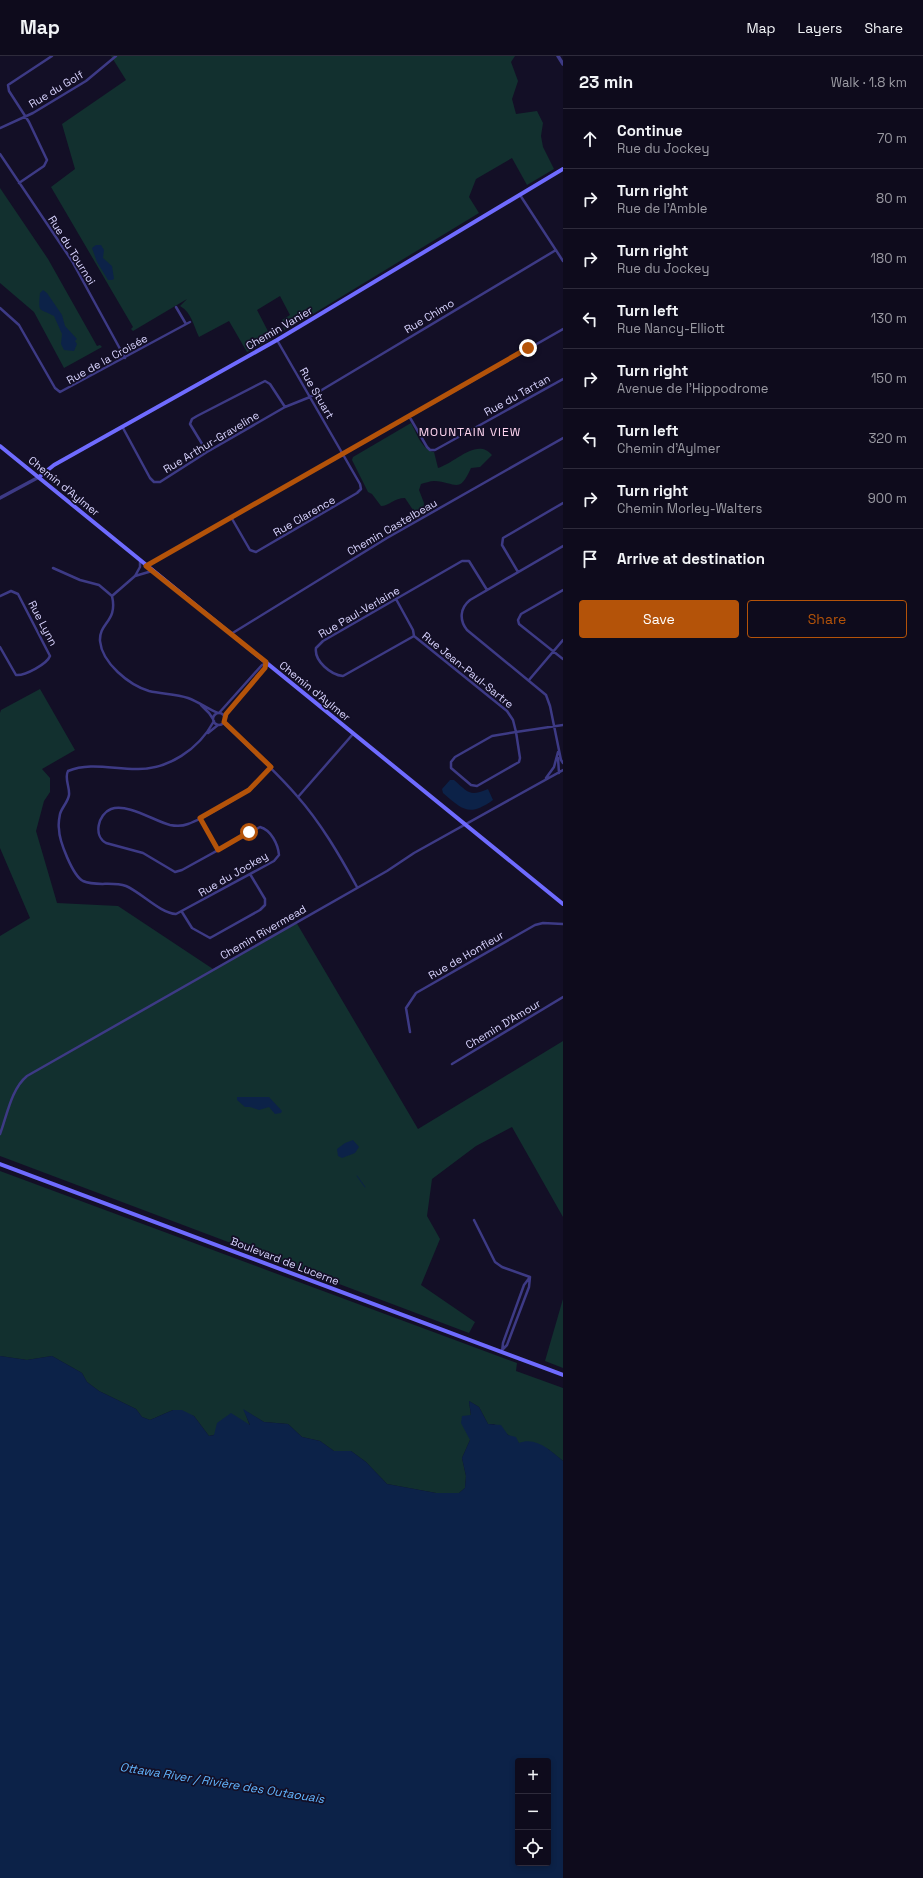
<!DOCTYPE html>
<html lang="en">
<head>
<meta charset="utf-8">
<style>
	body { margin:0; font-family:"Space Grotesk",sans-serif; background:#171425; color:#f1f3f6 }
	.controls { position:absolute; right:12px; bottom:12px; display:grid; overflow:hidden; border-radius:4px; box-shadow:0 2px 6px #0003 }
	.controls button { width:36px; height:36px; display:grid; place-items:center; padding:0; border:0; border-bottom:1px solid #2e2b3b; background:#0e0b1c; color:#f1f3f6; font:20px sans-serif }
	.stop { position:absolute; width:12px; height:12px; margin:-9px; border:3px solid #b45309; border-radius:50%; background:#fff }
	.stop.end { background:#b45309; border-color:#fff; box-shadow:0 1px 4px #0008 }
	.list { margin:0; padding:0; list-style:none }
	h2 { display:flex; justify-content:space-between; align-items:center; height:52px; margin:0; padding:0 16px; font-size:17px }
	h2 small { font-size:13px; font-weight:400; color:#9b9ba3 }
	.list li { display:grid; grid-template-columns:26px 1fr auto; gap:12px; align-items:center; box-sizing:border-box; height:60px; padding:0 16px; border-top:1px solid #2e2b3b }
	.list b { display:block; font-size:15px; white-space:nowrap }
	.list p { margin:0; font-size:13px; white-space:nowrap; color:#9b9ba3 }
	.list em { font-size:13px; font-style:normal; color:#9b9ba3 }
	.actions { display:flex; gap:8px; padding:12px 16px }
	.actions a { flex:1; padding:9px 0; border:1px solid #b45309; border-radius:4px; text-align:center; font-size:14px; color:#b45309 }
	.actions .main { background:#b45309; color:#fff }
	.icon { flex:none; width:22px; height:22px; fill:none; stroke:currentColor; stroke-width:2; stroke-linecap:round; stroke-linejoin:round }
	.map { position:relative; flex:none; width:563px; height:1822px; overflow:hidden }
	header { display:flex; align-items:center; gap:24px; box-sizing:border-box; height:56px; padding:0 20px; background:#0e0b1c; border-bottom:1px solid #2e2b3b }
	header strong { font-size:19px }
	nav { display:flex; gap:22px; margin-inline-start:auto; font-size:14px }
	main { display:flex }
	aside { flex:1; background:#0e0b1c }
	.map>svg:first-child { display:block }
	.green { fill:#12302f }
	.water { fill:#0c2248; fill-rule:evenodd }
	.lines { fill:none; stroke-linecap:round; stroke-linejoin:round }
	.stream { stroke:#0c2248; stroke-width:1 }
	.minor { stroke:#3d3a85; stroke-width:2.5 }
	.tertiary { stroke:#3d3a85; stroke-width:3.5 }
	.secondary { stroke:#6f6bff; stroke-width:4 }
	.route { stroke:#b45309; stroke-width:5 }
	.labels { text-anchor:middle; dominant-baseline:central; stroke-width:3.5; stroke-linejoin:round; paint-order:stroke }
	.street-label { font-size:11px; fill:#d9d4ff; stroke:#130f26 }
	.neighbourhood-label { font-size:12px; letter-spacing:1px; fill:#ffd6f0; stroke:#130f26 }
	.water-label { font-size:12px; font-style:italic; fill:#62b6ff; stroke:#130f26 }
</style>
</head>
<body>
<header>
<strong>Map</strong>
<nav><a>Map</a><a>Layers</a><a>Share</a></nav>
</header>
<main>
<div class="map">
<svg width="563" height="1822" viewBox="0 0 563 1822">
	<rect width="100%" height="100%" fill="#130f26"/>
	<path class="green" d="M 111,0 L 515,0 L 511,6 L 518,25 L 512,43 L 516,58 L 537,55 L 543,67 L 541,80 L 543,91 L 554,113 L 527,129 L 512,102 L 476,123 L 469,141 L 479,157 L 313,258 L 284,274 L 282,264 L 290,259 L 280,240 L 257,254 L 272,283 L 247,296 L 229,265 L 199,281 C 193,269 192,257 180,250 L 187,243 L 133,275 L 131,273 L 133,271 L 51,131 L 75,113 L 62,68 L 126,24 Z
		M 0,132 L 48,203 L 97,290 L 100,289 L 102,291 L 64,312 L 34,256 L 0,227 Z
		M 411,367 C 416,376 422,394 434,396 L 438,412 C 455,407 477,381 492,399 L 480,411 L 471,412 C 459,439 456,426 434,425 C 430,425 425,427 421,428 L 419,434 L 424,447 L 423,454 L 418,457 L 415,457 L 405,442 C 394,442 389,450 381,450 L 372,438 L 368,436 L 352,404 L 353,401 Z
		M 40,633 L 75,694 L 42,713 L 50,722 L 50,736 L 44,745 L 36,775 L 57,847 L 118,850 L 213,913 L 296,866 L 418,1073 L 563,985 L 563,1161 L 512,1071 L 476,1090 L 432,1123 L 427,1160 L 440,1183 L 421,1229 L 475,1266 L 469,1277 L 0,1100 L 0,880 L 30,862 L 0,792 L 0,657 L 1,654 Z
		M 0,1115 L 517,1307 L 516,1315 L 563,1332 L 563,1405 L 548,1393 L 519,1387 L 494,1368 L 488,1368 L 479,1351 L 469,1345 L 471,1360 L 470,1384 L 462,1402 L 466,1420 L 465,1432 L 459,1437 L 436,1437 L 387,1428 L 366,1406 L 351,1395 L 334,1395 L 320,1385 L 302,1381 L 288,1368 L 264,1366 L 244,1354 L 250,1370 L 209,1380 L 194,1360 L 173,1354 L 150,1364 L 142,1361 L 136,1353 L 99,1335 L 87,1326 L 82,1317 L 52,1300 L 27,1304 L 0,1300 Z
		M 563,1243 L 563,1312 L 545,1305 Z"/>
	<path class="water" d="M 96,189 L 101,189 L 104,194 L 103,202 L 112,210 L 114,223 L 112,224 L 108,224 L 97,206 L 92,192 Z
		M 43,234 L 47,237 L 62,259 L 65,270 L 77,283 L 75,285 L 77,288 L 74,295 L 64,294 L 61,288 L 62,278 L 54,260 C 39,252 38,258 40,237 Z
		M 450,724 L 454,724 C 468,736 469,741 488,733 L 493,744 C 469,761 463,754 443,737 L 442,733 Z
		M 237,1041 L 269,1041 L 282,1055 L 281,1057 L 275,1058 L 269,1051 L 259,1054 L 250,1051 L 245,1051 L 237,1044 Z
		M 353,1084 L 359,1091 L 355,1097 L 342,1102 L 338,1100 L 337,1093 L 345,1087 Z
		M 0,1300 L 27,1304 L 52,1300 L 82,1317 L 87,1326 L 99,1335 L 136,1353 L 142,1361 L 150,1364 L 173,1354 L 182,1354 L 194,1360 L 209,1380 L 214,1379 L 217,1367 L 231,1357 L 250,1369 L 243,1353 L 264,1366 L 288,1368 L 302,1381 L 320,1385 L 334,1395 L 351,1395 L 366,1406 L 387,1428 L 436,1437 L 459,1437 L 465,1432 L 466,1420 L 462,1402 L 470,1384 L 461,1367 L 462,1360 L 471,1359 L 469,1345 L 479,1351 L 488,1368 L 501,1369 L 508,1379 L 516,1381 L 519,1387 C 536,1380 551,1395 563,1405 L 563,1822 L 0,1822 ZM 518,1705 L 548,1705 L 548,1807 L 518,1807 Z"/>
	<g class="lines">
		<path class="stream" d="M 357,1120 L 365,1131"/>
		<path class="minor" d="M 0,72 L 33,57 L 86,25 L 116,0
			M 0,98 L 72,205 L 125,302
			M 19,127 L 44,110 L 47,104 L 29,66 L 9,35 L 8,29 L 52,0
			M 520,139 L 563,205
			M 176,251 L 186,268
			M 0,252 L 19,269 L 55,332 L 60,336 L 190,266
			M 409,360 L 427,391 L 430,394 L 435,394 L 563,323
			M 123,372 L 150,422 L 154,426 L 160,426 L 207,396 L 285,351 L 310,341 L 556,194
			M 207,396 L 190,368 L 192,363 L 197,360 L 265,325 L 270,328 L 285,351
			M 231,461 L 250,494 L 256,496 L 357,437 L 361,433 L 360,428 L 277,284
			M 563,490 L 470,544 C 460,552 459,564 467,574 L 546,639 L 550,650 L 561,704 L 563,707
			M 147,510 L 563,273
			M 53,512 L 80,524 L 99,529 L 112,540 C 118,566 99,566 100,585 C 102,607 129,629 149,635 C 162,638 176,638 188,642 C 199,646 208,653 218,657
			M 518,516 L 502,489 L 503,482 L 563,447
			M 135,520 L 140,511 L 140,505
			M 563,534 L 521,558 L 518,564 L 519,568 L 563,603
			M 0,540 L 11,535 L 18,538 L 50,600 C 47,608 25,620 16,619 L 0,591
			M 112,540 L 135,520 L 152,515
			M 396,543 L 413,574 L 414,580 L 507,655 L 513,664 L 516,676 L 563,669
			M 231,578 L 387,482 L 563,382
			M 414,580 L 343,620 C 331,619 314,605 316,592 L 323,585 L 462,505 L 469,505 L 487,534
			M 529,624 L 563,584
			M 201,649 L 209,657 L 213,663
			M 219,657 L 262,609 L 266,607
			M213 663a6 6 0 1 1 12 0a6 6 0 1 1-12 0Z
			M 224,661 L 265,612 L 266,606
			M 214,665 C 199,693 168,714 136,713 C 113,713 89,706 68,715 C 64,722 70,731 69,739 C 68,746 62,751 60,758 C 59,763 58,768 59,773 C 59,785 73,820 83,825 C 96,831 112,825 126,830 C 142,837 160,857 176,858 L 274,805 L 279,799 C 278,788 271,774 260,771 L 182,814 L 175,816 L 143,797 L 106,787 C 93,780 98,758 111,753 C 128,747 154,765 170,769 C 175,770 183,770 188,768 C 202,763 238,742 250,733 C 257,727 264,719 271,711
			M 224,667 C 248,691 274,713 297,740 C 321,767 340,800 357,831
			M 516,676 L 520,702 L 519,706 L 477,730 L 471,729 L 451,712 L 451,706 L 455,701 L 492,680 Z
			M 208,677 L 218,669
			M 558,702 L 559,717
			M 546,722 L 554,711 L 558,696
			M 298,741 L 353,678
			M 200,762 L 218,793
			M 182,856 L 192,872 L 210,882 L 260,854 L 265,849 L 265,843 L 250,818
			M 410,976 L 406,952 L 416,937 L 535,869 L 543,867 L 563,868
			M 452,1008 L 563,941
			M 0,1078 C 7,1060 11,1033 27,1020 L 387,815 L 414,797 L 563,714
			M 474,1164 L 495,1206 L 502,1211 L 530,1221
			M 502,1296 L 503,1287 L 524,1229 L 530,1221 L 529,1231 L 507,1289 L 503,1293"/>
		<path class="tertiary" d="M 558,0 L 563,8
			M 0,442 L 39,421"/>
		<path class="secondary" d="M 0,390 L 563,848
			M 39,421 L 54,409 L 277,284 L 563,113
			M 0,1108 L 563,1319"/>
	</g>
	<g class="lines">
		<path class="route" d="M 249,776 L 218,794 L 200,762 L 249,734 L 271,711 L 224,666 L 226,658 L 265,612 L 266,606 L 146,510 L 528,292"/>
	</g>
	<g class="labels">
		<g class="street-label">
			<text transform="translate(56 33) rotate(-31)">Rue du Golf</text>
			<text transform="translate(72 194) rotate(58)">Rue du Tournoi</text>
			<text transform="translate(429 260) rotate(-31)">Rue Chimo</text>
			<text transform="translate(279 272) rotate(-30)">Chemin Vanier</text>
			<text transform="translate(107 303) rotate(-29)">Rue de la Croisée</text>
			<text transform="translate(317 337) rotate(60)">Rue Stuart</text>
			<text transform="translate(517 339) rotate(-29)">Rue du Tartan</text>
			<text transform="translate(211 386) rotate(-31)">Rue Arthur-Graveline</text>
			<text transform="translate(64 430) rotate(39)">Chemin d'Aylmer</text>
			<text transform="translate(304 460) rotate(-30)">Rue Clarence</text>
			<text transform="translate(392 471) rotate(-30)">Chemin Castelbeau</text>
			<text transform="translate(359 556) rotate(-30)">Rue Paul-Verlaine</text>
			<text transform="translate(43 567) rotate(62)">Rue Lynn</text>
			<text transform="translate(468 614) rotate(39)">Rue Jean-Paul-Sartre</text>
			<text transform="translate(315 635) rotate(39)">Chemin d'Aylmer</text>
			<text transform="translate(233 818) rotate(-30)">Rue du Jockey</text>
			<text transform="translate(263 876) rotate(-30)">Chemin Rivermead</text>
			<text transform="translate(466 899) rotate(-30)">Rue de Honfleur</text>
			<text transform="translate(503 968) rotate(-31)">Chemin D'Amour</text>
			<text transform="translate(285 1205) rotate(21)">Boulevard de Lucerne</text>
		</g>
		<g class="neighbourhood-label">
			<text x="470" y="376">MOUNTAIN VIEW</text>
		</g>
		<g class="water-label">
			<text transform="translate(222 1727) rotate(9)">Ottawa River / Rivière des Outaouais</text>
		</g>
	</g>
</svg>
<div class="controls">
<button>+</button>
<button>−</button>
<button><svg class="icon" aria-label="locate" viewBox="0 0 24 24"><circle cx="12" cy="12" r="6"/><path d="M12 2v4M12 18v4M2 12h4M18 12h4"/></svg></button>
</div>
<div class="stop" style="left:249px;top:776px"></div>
<div class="stop end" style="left:528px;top:292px"></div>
</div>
<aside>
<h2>23 min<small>Walk · 1.8 km</small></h2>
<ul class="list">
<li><svg class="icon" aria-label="ahead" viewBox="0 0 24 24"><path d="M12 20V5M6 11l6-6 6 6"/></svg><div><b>Continue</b><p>Rue du Jockey</p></div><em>70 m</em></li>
<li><svg class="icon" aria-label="right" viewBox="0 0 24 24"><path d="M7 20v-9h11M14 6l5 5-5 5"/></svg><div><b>Turn right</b><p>Rue de l'Amble</p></div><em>80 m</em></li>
<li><svg class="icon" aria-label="right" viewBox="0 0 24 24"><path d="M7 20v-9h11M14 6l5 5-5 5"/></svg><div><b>Turn right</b><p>Rue du Jockey</p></div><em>180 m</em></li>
<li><svg class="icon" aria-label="left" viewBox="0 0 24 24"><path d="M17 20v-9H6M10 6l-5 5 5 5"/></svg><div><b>Turn left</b><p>Rue Nancy-Elliott</p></div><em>130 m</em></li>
<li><svg class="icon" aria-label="right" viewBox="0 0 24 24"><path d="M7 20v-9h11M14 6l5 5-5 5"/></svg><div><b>Turn right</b><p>Avenue de l'Hippodrome</p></div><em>150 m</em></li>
<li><svg class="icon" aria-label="left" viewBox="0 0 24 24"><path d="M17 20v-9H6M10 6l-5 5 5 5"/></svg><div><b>Turn left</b><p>Chemin d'Aylmer</p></div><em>320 m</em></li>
<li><svg class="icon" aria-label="right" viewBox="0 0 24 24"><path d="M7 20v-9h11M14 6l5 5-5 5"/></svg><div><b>Turn right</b><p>Chemin Morley-Walters</p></div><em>900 m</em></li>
<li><svg class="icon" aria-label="arrive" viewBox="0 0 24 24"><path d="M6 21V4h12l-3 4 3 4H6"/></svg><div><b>Arrive at destination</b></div></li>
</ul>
<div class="actions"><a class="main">Save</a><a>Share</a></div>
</aside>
</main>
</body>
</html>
